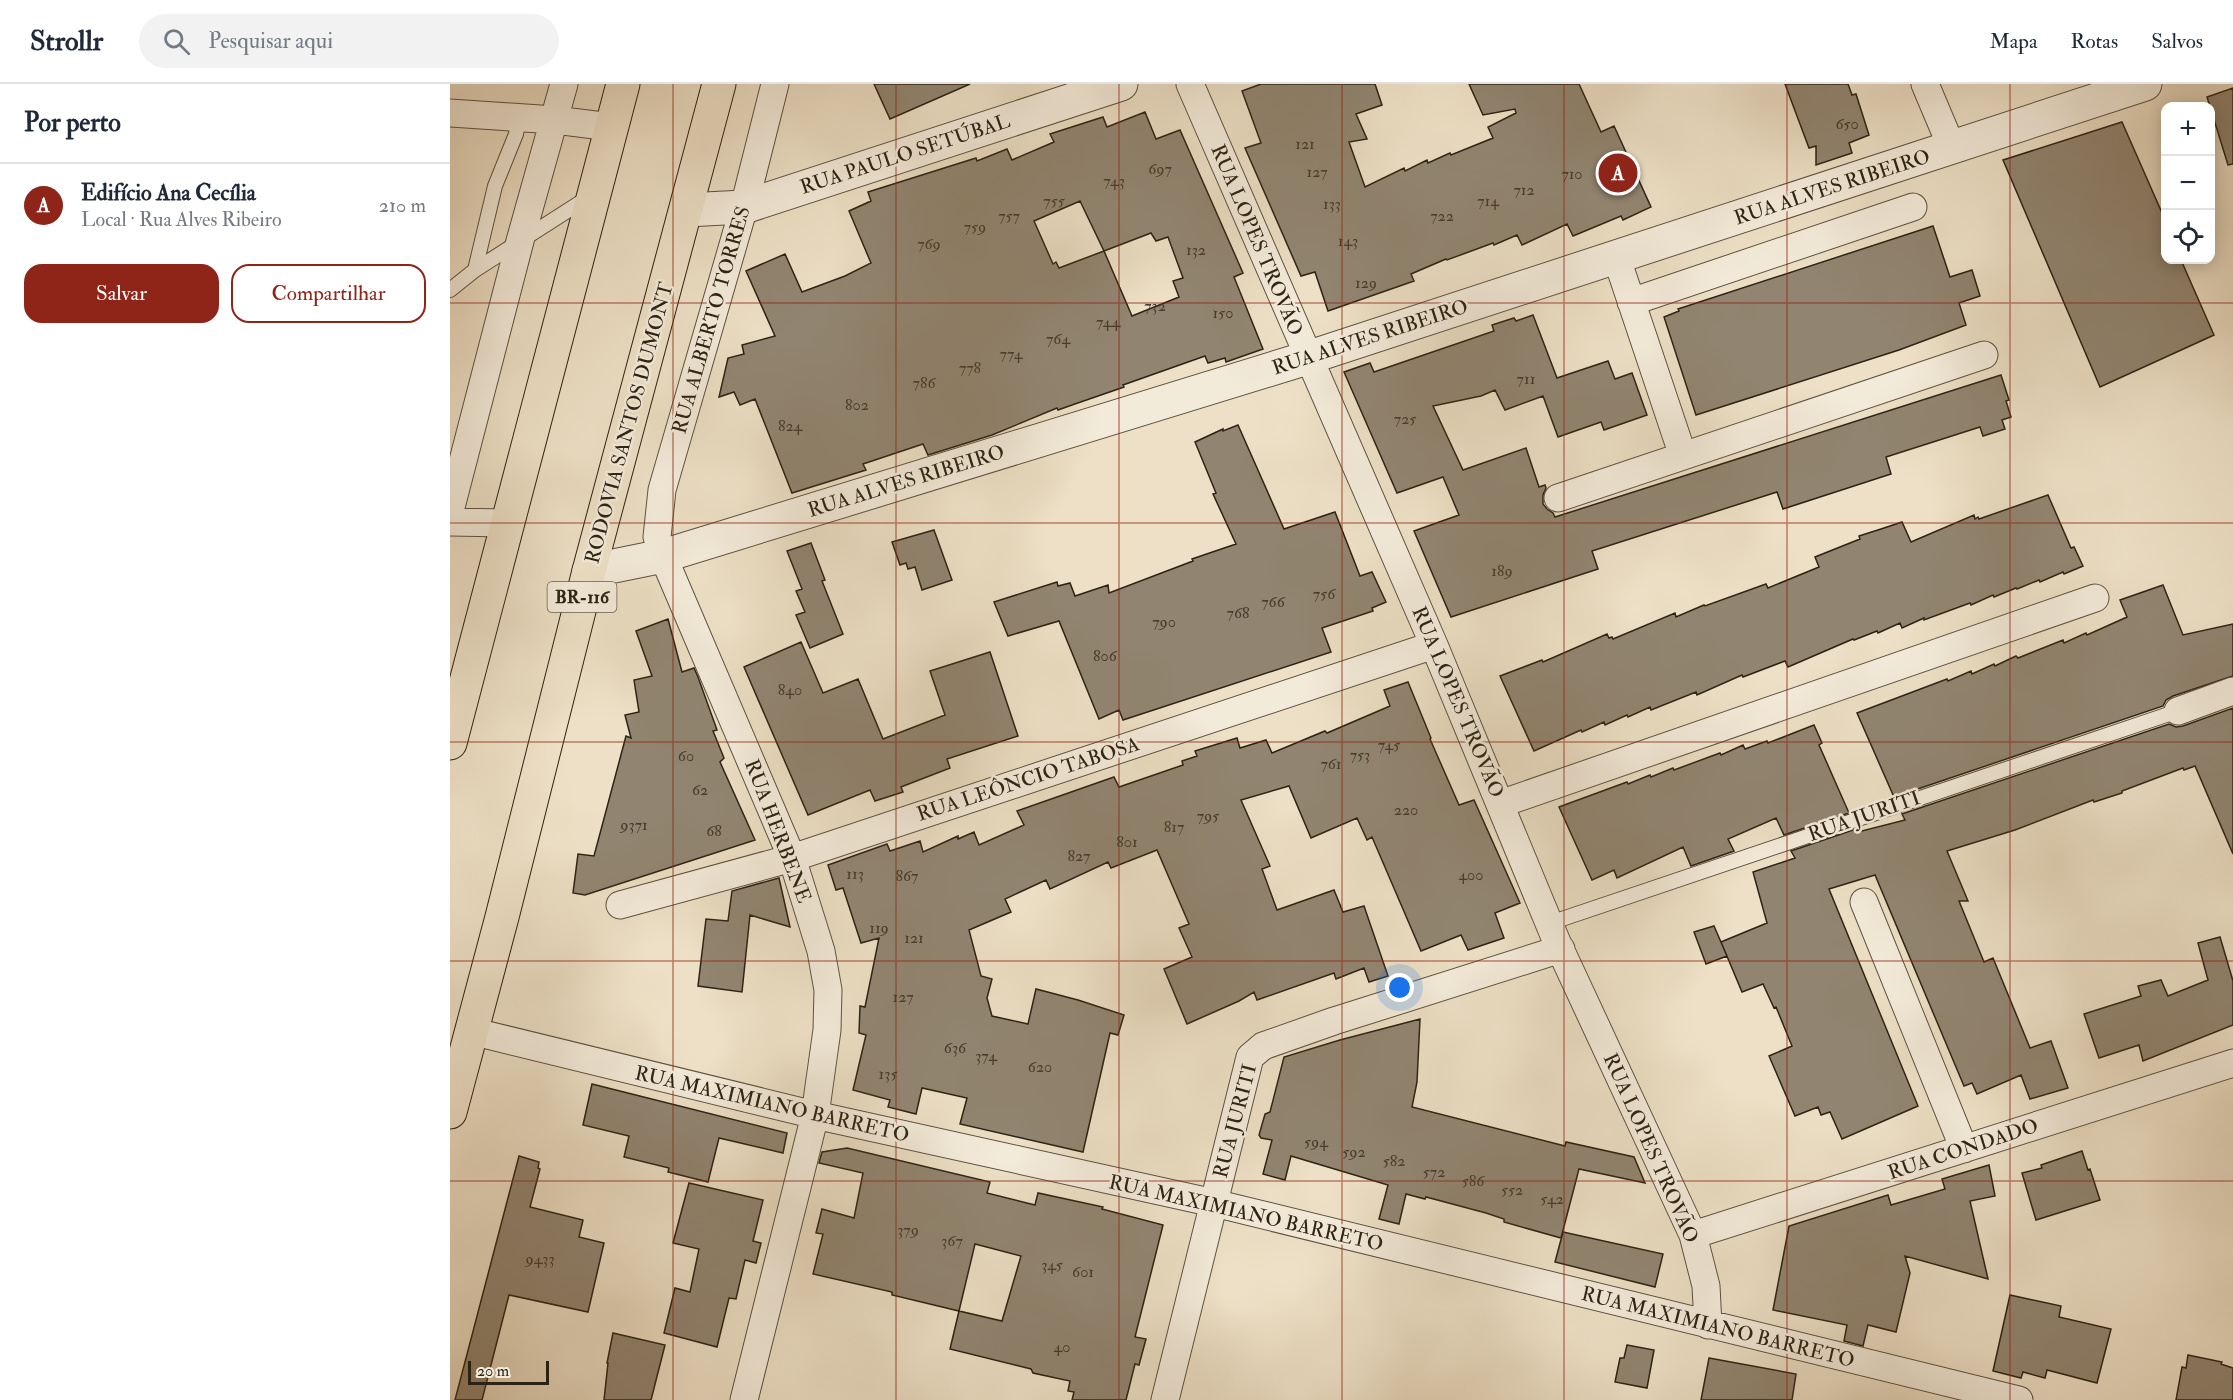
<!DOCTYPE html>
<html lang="pt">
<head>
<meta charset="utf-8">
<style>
	body { margin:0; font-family:"IM FELL Double Pica",serif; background:#f2f2f3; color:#1f2937 }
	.controls { position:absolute; right:18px; top:18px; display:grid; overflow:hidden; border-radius:12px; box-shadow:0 3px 15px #0003 }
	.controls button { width:54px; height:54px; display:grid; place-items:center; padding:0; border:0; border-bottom:2px solid #e0e1e3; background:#fff; color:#1f2937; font:30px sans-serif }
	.scale { position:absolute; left:18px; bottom:15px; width:81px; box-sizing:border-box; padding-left:6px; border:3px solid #2d2314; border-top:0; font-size:16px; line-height:21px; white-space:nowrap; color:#2d2314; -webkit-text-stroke:4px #f3ebda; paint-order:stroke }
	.you { position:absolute; left:950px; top:904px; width:21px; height:21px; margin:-15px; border:4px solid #fff; border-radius:50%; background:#1a73e8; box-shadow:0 0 0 9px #1a73e833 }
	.badge { display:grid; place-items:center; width:39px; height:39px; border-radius:50%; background:#8f2418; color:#fff; font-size:20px; font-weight:700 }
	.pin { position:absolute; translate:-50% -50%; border:3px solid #fff; box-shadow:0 2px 6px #0006 }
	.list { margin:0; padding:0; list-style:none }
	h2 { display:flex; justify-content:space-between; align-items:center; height:78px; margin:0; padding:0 24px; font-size:26px }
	h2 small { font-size:20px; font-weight:400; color:#747a83 }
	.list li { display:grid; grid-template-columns:39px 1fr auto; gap:18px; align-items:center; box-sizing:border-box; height:84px; padding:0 24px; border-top:2px solid #e0e1e3 }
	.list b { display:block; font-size:22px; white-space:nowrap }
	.list p { margin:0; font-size:20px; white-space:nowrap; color:#747a83 }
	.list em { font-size:20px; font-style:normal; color:#747a83 }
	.actions { display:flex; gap:12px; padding:18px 24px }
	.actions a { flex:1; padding:14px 0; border:2px solid #8f2418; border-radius:18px; text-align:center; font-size:21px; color:#8f2418 }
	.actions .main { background:#8f2418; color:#fff }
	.icon { flex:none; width:33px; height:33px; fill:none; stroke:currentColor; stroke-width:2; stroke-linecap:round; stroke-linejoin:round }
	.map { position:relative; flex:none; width:1783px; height:1316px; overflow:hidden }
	header { display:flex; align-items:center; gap:36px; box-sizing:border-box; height:84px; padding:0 30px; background:#fff; border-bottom:2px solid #e0e1e3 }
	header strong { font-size:28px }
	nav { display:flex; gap:33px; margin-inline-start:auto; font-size:21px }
	.search { width:420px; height:54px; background:#f2f2f3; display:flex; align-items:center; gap:15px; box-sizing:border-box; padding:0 21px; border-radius:33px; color:#747a83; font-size:22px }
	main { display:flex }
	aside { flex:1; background:#fff }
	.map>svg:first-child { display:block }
	.building { fill:#918571; stroke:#2d2314; stroke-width:1.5; fill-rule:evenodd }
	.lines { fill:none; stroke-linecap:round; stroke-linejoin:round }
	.service-casing { stroke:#5d5240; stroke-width:16 }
	.minor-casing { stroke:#5d5240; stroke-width:29 }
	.tertiary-casing { stroke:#5d5240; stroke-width:35 }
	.trunk-casing { stroke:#2d2314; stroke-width:35 }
	.service { stroke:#f3ebda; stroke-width:14 }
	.minor { stroke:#f3ebda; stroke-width:27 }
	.tertiary { stroke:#f3ebda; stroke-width:33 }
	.trunk { stroke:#ede0c6; stroke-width:33 }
	.grid { fill:none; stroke:#8f2418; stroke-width:1.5; stroke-opacity:0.55 }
	.labels { text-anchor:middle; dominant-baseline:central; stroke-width:5; stroke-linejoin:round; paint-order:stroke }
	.number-label { font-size:16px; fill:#463c2b }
	.shield { fill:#f3ebda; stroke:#685f4f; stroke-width:1.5 }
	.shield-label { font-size:18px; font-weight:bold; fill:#2d2314 }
	.street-label { font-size:20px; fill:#2d2314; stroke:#f3ebda }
</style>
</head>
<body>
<header>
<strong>Strollr</strong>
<div class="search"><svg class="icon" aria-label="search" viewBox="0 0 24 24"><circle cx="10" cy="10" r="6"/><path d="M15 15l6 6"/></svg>Pesquisar aqui</div>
<nav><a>Mapa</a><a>Rotas</a><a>Salvos</a></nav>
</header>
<main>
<aside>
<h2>Por perto<small></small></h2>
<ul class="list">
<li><span class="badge">A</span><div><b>Edifício Ana Cecília</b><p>Local · Rua Alves Ribeiro</p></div><em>210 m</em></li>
</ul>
<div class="actions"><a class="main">Salvar</a><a>Compartilhar</a></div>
</aside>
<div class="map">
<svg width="1783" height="1316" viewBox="0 0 1783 1316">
	<rect width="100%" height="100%" fill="#ede0c6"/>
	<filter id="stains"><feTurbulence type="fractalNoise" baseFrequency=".00333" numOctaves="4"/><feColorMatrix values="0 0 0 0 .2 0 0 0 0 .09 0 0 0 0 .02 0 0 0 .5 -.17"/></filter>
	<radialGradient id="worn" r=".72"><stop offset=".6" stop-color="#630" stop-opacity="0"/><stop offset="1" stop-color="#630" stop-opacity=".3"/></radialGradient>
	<path class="building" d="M 424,0 L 520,0 L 440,35 Z
		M 811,0 L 925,0 L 932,21 L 906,30 L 917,55 L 899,58 L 915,103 L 954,84 L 955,87 L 977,76 L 978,79 L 1000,69 L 1001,71 L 1043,54 L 1038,43 L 1066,29 L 1065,25 L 1033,31 L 1019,0 L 1129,0 L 1151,48 L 1164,42 L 1201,123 L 1173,136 L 1171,132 L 1123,152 L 1117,140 L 1072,161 L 1067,151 L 1044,161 L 1043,159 L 997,176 L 996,175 L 961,190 L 964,197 L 878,227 L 865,188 L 851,192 L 795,64 L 811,59 L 792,7 Z
		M 1335,0 L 1398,0 L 1402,11 L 1406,10 L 1419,51 L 1399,59 L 1402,69 L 1366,81 L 1366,62 L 1359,64 Z
		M 1783,4 L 1783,80 L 1778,81 L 1757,13 Z
		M 695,28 L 706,55 L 730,46 L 793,189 L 784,193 L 813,265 L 776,278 L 775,274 L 758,279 L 755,272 L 673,301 L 674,303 L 622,321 L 608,326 L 607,324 L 542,351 L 478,371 L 473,360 L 413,380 L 416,386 L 342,409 L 305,315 L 290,321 L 284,308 L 269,313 L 278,274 L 294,270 L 292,261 L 325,252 L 296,187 L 335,170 L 352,208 L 395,192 L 421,179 L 399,127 L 421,117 L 418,108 L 526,74 L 527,77 L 557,65 L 562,76 L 604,58 L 600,50 L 653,33 L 657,43 ZM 630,117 L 654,167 L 701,149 L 706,157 L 718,153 L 733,194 L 723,197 L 729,213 L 682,232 L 654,167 L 609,184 L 606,178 L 603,180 L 584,137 Z
		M 1672,38 L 1716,138 L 1716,176 L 1731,176 L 1764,251 L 1650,303 L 1553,76 Z
		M 1483,142 L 1500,193 L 1522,186 L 1530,212 L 1509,219 L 1516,241 L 1449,266 L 1246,331 L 1214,233 L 1229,227 L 1228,225 Z
		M 1083,231 L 1107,294 L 1158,277 L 1165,295 L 1182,289 L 1197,331 L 1154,346 L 1151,338 L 1108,353 L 1093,312 L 1055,326 L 1045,306 L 1031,312 L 983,322 L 1013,386 L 1076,364 L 1089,403 L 1095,401 L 1096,404 L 1093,411 L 1093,420 L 1097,425 L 1103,429 L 1105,433 L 1551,291 L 1559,316 L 1556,317 L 1561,333 L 1552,336 L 1555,345 L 1533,352 L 1530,343 L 1436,373 L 1441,390 L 1333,425 L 1327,408 L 1142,467 L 1148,485 L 1001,533 L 964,447 L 1009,431 L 993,393 L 947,409 L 894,288 L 920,279 L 924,288 L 1044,247 L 1042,241 L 1064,234 L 1066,237 Z
		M 788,341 L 834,445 L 885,428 L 910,492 L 922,488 L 936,518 L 922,524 L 923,527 L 872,544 L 881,568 L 673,636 L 669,626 L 649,635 L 609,537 L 558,552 L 544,518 L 607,498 L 608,502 L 620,499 L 625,512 L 658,501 L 659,509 L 743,477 L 742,475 L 786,460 L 763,410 L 766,409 L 745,358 L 773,345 L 773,347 Z
		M 1598,411 L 1621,464 L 1624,463 L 1633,482 L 1614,490 L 1613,488 L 1590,498 L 1589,496 L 1567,505 L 1566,504 L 1544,513 L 1543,511 L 1521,521 L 1520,519 L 1474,536 L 1474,534 L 1452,544 L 1450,539 L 1428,549 L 1427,547 L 1404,556 L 1403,555 L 1338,583 L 1335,577 L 1293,593 L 1292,591 L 1247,611 L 1246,608 L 1201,626 L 1200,623 L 1178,633 L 1177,631 L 1155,641 L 1154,638 L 1132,648 L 1131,646 L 1084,667 L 1050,592 L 1092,576 L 1093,578 L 1157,550 L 1159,554 L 1162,553 L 1163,555 L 1225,529 L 1226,533 L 1254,521 L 1255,522 L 1316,500 L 1318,504 L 1369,483 L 1365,473 L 1410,455 L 1409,452 L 1431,445 L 1452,438 L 1461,458 L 1524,431 L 1525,435 L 1528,433 L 1529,435 Z
		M 484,446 L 502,496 L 472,506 L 465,483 L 458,485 L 456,479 L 450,481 L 442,458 Z
		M 361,459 L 375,496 L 372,497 L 393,550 L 360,564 L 346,531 L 355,528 L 346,507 L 352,505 L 337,467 Z
		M 1713,501 L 1733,551 L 1783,540 L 1783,592 L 1723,612 L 1716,616 L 1713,622 L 1444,713 L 1407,629 L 1497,595 L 1498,597 L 1521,587 L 1522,590 L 1544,580 L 1545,582 L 1566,572 L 1568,574 L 1613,556 L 1614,559 L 1636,549 L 1637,551 L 1677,533 L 1670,516 Z
		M 218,535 L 232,588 L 244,584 L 248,593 L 267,646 L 263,647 L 274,674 L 270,678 L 305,756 L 135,811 L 123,809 L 128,770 L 144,772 L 176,652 L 181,654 L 175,631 L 189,628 L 184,596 L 202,592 L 186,547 Z
		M 351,558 L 373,609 L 408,595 L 433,655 L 495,631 L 480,587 L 540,568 L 568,652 L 497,675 L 500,684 L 451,703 L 453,708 L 425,717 L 420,706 L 358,731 L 294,583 Z
		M 958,598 L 981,654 L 980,655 L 1009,721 L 1024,716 L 1070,819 L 1045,829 L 1054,854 L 1018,866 L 1011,851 L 971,867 L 922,753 L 917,756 L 907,734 L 861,754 L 839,702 L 791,716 L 820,782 L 812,785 L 827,826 L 884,806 L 893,828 L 914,822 L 938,892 L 919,898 L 914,884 L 886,895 L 884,889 L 807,916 L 804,908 L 789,917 L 737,940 L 714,885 L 742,873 L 729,844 L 739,840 L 707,766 L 661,784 L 658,778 L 600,805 L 596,796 L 555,815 L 561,828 L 519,846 L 531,892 L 542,895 L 537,914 L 542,932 L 578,940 L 586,905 L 628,916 L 674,931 L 668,951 L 660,949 L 633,1068 L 510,1040 L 517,1014 L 472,1004 L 466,1030 L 438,1023 L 440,1016 L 403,1006 L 416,951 L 409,949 L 410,922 L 415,923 L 429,854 L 411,859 L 393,804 L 386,806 L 378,781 L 437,760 L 440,767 L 470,757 L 473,768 L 508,752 L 508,755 L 524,748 L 529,761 L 574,741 L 567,727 L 664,693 L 669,703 L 733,681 L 732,677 L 747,672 L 745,667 L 787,654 L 790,664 L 816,656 L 822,669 L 875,647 L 877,649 L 940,622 L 934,606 Z
		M 1783,624 L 1783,770 L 1745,682 L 1734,686 L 1733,684 L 1672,707 L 1672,709 L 1644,718 L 1643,716 L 1565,746 L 1497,767 L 1518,817 L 1509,817 L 1534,878 L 1543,874 L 1580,964 L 1601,957 L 1618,1004 L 1580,1015 L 1571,991 L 1527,1010 L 1522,999 L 1514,1002 L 1425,791 L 1379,805 L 1468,1022 L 1392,1055 L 1380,1028 L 1371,1031 L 1368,1023 L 1345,1032 L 1319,972 L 1342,962 L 1326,923 L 1324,924 L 1313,900 L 1292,908 L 1271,858 L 1317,839 L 1303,788 L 1345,774 L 1341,767 L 1406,745 L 1408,748 L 1455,736 L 1452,730 L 1719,640 L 1726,643 L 1733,642 Z
		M 1364,641 L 1372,659 L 1369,661 L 1399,729 L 1334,751 L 1326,734 L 1278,755 L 1284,767 L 1241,782 L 1233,763 L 1167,794 L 1164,786 L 1142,796 L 1109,723 L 1177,698 L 1178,700 L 1200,691 L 1201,693 L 1223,684 L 1224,686 L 1270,669 L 1271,671 L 1293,661 L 1295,665 L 1317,657 L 1318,659 Z
		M 329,794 L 340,843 L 300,831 L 292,908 L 248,902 L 256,835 L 278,837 L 282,807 Z
		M 1264,842 L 1277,872 L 1256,880 L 1244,848 Z
		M 1770,853 L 1783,897 L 1783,941 L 1693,977 L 1689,961 L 1649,974 L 1634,930 L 1691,912 L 1688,902 L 1711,896 L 1718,912 L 1758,896 L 1748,859 Z
		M 970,935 L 967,998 L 962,1023 L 1115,1062 L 1116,1058 L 1184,1073 L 1195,1099 L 1129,1085 L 1111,1154 L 1054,1138 L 1054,1135 L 1036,1129 L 976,1113 L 975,1115 L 956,1110 L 949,1140 L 929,1135 L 938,1101 L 841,1072 L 835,1096 L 813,1090 L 822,1056 L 811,1054 L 809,1051 L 815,1030 L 820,1028 L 834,973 L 890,956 Z
		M 142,1000 L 337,1049 L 333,1069 L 269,1054 L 258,1098 L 218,1088 L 219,1084 L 174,1073 L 179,1052 L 133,1041 Z
		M 397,1064 L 540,1098 L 537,1109 L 585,1121 L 588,1109 L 653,1123 L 652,1125 L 713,1141 L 685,1253 L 696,1255 L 689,1281 L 685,1280 L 676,1316 L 622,1316 L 624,1308 L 618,1307 L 620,1297 L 583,1289 L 581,1285 L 500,1265 L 509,1227 L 552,1237 L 571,1172 L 525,1160 L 509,1227 L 442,1211 L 442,1208 L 363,1190 L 373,1150 L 366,1149 L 372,1125 L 404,1134 L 413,1089 L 369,1079 L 372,1068 Z
		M 1632,1067 L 1638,1086 L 1640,1085 L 1650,1116 L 1586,1136 L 1572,1089 L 1592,1084 L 1591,1081 Z
		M 69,1072 L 89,1078 L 88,1084 L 90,1085 L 80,1123 L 133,1136 L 129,1153 L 154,1159 L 138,1228 L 59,1211 L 32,1316 L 5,1316 Z
		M 1539,1081 L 1545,1112 L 1520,1117 L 1538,1195 L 1455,1172 L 1460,1189 L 1446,1248 L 1418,1241 L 1413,1262 L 1394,1257 L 1397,1241 L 1323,1226 L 1339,1142 L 1438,1111 L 1441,1121 L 1495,1105 L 1492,1095 Z
		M 239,1099 L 313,1116 L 303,1157 L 311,1159 L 306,1179 L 295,1176 L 286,1215 L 279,1214 L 267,1263 L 214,1249 L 225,1204 L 240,1208 L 249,1165 L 223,1159 Z
		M 1113,1148 L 1213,1170 L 1205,1203 L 1105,1178 Z
		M 1560,1211 L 1611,1222 L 1609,1233 L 1661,1245 L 1647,1299 L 1597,1286 L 1595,1294 L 1573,1288 L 1571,1294 L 1543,1287 Z
		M 163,1249 L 215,1261 L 201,1316 L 154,1316 L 158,1279 L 157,1279 Z
		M 1177,1261 L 1204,1266 L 1197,1304 L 1165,1298 L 1170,1274 L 1174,1274 Z
		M 1738,1271 L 1772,1278 L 1771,1280 L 1783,1284 L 1783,1316 L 1726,1316 L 1732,1283 L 1736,1284 Z
		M 1259,1274 L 1346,1290 L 1342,1316 L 1251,1316 Z"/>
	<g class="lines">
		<g class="service-casing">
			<path id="service" d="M 25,186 L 45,102 L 66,50 L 69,33
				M 0,206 L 25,186 L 139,113
				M 1100,839 L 1728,627"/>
		</g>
		<g class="minor-casing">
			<path id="minor" d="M 740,0 L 984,561 L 1106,856 L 1243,1151 L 1256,1202 L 1258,1241
				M 1475,0 L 1502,64
				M 0,29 L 105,36 L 161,43
				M 1166,172 L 1233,372
				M 1181,218 L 1463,123
				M 1108,414 L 1534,271
				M 0,427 L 70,157 L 114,0
				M 0,438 L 56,439
				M 1728,627 L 1783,607
				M 1050,720 L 1645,514
				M 1414,818 L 1514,1065
				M 170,821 L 342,774 L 984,561
				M 21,947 L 365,1031 L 764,1119 L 1569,1316
				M 1243,1151 L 1783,979
				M 294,1316 L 365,1031 L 377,946 L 378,906 L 371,867 L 342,774 L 213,472 L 207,453 L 212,406 L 294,123 L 325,0
				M 715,1316 L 800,973 L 813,962 L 884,937 L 1111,865"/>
		</g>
		<g class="tertiary-casing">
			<path id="tertiary" d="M 236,126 L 294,123 L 671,0
				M 139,487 L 213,472 L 857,274 L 1695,0"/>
		</g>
		<g class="trunk-casing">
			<path id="trunk" d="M 0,659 L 173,0
				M 0,1028 L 52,833 L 139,487 L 269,0"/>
		</g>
		<use href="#service" class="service"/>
		<use href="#minor" class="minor"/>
		<use href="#tertiary" class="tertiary"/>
		<use href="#trunk" class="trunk"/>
	</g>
	<path class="grid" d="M 223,0 L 223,1316M 446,0 L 446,1316M 669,0 L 669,1316M 892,0 L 892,1316M 1114,0 L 1114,1316M 1337,0 L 1337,1316M 1560,0 L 1560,1316M 0,219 L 1783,219M 0,439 L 1783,439M 0,658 L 1783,658M 0,877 L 1783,877M 0,1097 L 1783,1097"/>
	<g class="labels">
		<g class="number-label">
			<text x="1397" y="40">650</text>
			<text x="855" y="60">121</text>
			<text x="710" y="85">697</text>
			<text x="867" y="88">127</text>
			<text x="1122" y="90">710</text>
			<text x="664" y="97">743</text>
			<text x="1074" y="106">712</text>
			<text x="604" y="117">755</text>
			<text x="1038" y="117">714</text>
			<text x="882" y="120">133</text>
			<text x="559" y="132">757</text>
			<text x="992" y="132">722</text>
			<text x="525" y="143">759</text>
			<text x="898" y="157">143</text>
			<text x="479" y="160">769</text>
			<text x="746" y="166">132</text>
			<text x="916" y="199">129</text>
			<text x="705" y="222">732</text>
			<text x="773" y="229">150</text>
			<text x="658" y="238">744</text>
			<text x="608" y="255">764</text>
			<text x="561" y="270">774</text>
			<text x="520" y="284">778</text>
			<text x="1076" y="295">711</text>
			<text x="474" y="299">786</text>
			<text x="407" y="321">802</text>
			<text x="955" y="335">725</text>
			<text x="340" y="342">824</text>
			<text x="1052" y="487">189</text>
			<text x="874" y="510">756</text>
			<text x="823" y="518">766</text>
			<text x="788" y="529">768</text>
			<text x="714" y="538">790</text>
			<text x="655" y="572">806</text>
			<text x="340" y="606">840</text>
			<text x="939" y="661">745</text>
			<text x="910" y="671">753</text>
			<text x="236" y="672">60</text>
			<text x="881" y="680">761</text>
			<text x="250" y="706">62</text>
			<text x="956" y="726">220</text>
			<text x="758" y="732">795</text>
			<text x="184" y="741">9371</text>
			<text x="724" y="743">817</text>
			<text x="264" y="747">68</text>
			<text x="677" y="758">801</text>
			<text x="629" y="772">827</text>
			<text x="405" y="790">113</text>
			<text x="1021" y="791">400</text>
			<text x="457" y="792">867</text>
			<text x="429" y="844">119</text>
			<text x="464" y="854">121</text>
			<text x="453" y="913">127</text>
			<text x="505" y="964">636</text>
			<text x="536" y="972">374</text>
			<text x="590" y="983">620</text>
			<text x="438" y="990">135</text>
			<text x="866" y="1058">594</text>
			<text x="904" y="1068">592</text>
			<text x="944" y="1077">582</text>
			<text x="984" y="1088">572</text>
			<text x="1023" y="1097">586</text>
			<text x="1062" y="1106">552</text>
			<text x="1102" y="1115">542</text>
			<text x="458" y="1146">379</text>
			<text x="502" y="1157">367</text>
			<text x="90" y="1175">9433</text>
			<text x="602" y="1181">345</text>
			<text x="633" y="1188">601</text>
			<text x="612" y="1263">40</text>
		</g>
		<rect class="shield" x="97.5" y="498" width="69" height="30" rx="4.5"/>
		<g class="shield-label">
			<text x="132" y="513">BR-116</text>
		</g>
		<g class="street-label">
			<text transform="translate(455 70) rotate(-18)">RUA PAULO SETÚBAL</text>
			<text transform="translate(1382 103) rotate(-18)">RUA ALVES RIBEIRO</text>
			<text transform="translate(807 156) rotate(67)">RUA LOPES TROVÃO</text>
			<text transform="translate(261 236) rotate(-74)">RUA ALBERTO TORRES</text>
			<text transform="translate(920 253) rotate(-18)">RUA ALVES RIBEIRO</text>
			<text transform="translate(179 339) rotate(-75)">RODOVIA SANTOS DUMONT</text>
			<text transform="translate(456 397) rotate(-17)">RUA ALVES RIBEIRO</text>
			<text transform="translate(1008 618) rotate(67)">RUA LOPES TROVÃO</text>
			<text transform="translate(578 695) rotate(-18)">RUA LEÔNCIO TABOSA</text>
			<text transform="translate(1414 732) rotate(-19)">RUA JURITI</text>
			<text transform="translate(328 747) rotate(69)">RUA HERBENE</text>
			<text transform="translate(322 1020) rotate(13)">RUA MAXIMIANO BARRETO</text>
			<text transform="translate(785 1037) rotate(-75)">RUA JURITI</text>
			<text transform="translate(1201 1064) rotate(66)">RUA LOPES TROVÃO</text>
			<text transform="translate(1513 1065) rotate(-18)">RUA CONDADO</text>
			<text transform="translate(796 1129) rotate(13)">RUA MAXIMIANO BARRETO</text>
			<text transform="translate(1268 1243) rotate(14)">RUA MAXIMIANO BARRETO</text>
		</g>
	</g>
	<rect width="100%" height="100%" filter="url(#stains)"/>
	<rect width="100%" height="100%" fill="url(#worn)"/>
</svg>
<div class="controls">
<button>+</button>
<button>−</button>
<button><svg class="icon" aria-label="locate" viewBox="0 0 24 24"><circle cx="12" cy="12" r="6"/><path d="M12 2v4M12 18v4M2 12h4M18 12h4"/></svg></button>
</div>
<div class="scale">20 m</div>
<div class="you"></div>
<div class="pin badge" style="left:1168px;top:89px">A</div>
</div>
</main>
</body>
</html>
